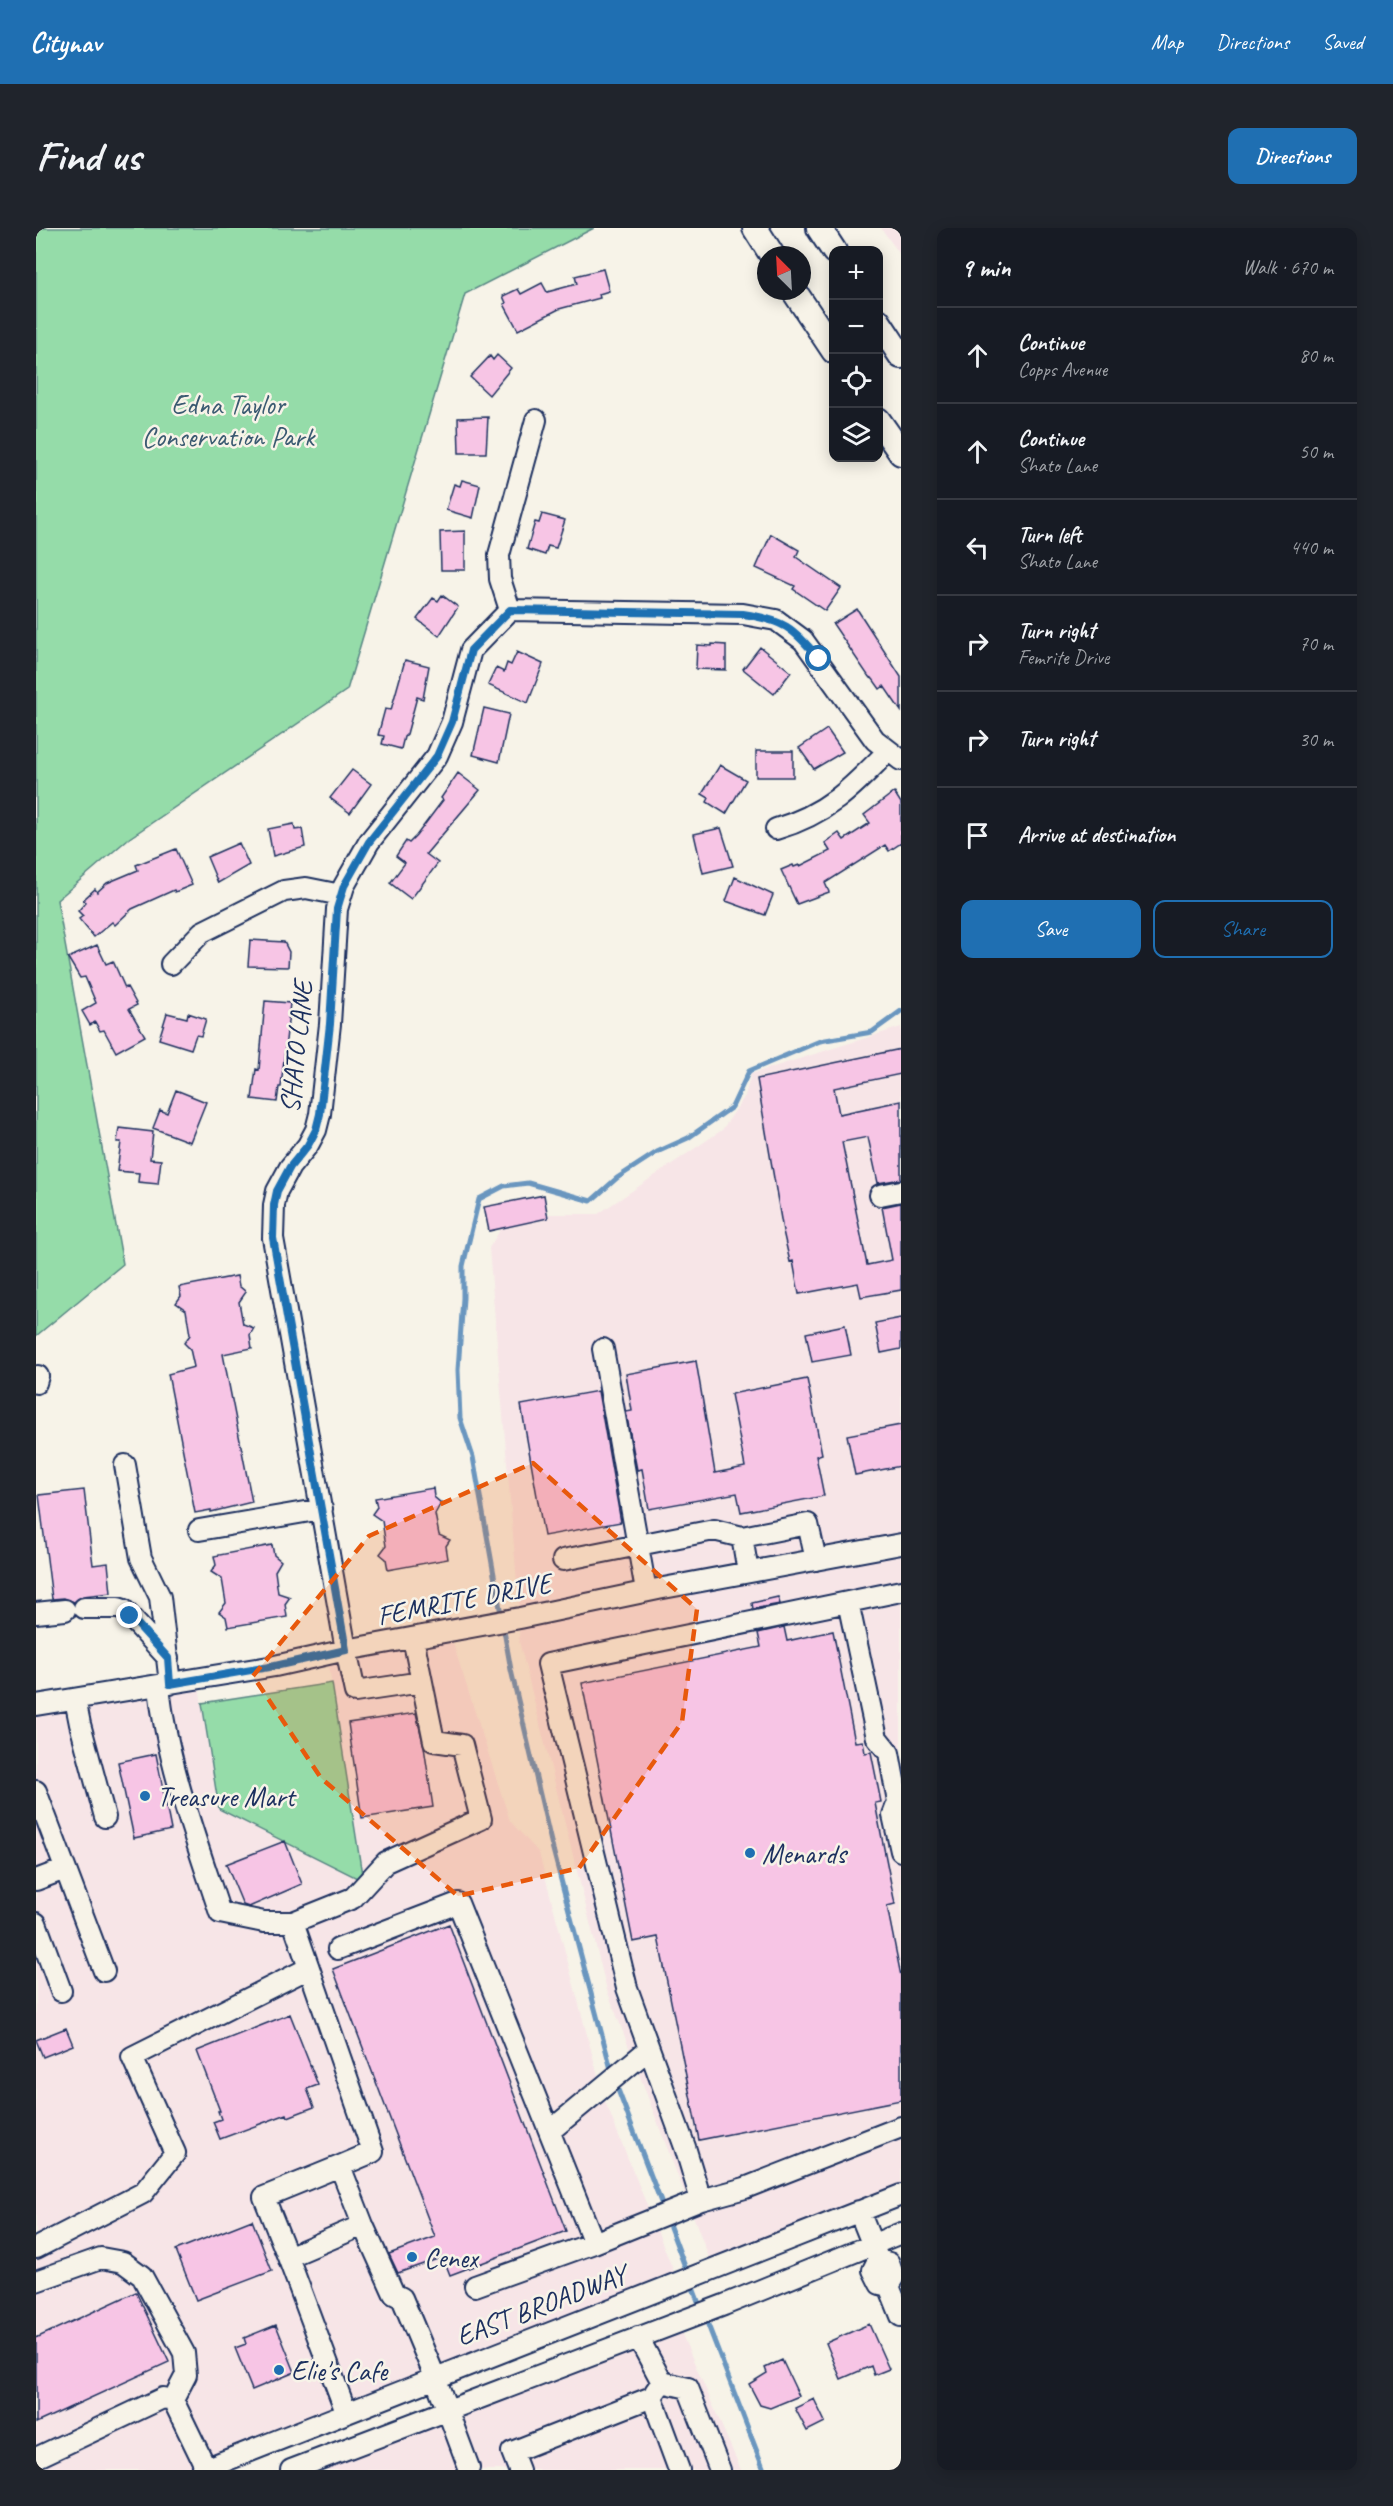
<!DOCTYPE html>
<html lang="en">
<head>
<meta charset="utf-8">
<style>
	body { margin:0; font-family:Caveat,sans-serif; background:#20242c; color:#f1f3f6 }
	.controls { position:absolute; right:18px; top:18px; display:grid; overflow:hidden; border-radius:12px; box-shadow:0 3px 15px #0003 }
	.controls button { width:54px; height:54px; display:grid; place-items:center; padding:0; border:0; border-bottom:2px solid #363941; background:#171b24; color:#f1f3f6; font:30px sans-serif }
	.compass { position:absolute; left:721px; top:18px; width:54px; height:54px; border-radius:50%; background:#171b24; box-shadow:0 3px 15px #0003; rotate:336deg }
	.stop { position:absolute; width:18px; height:18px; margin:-14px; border:4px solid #1f6fb2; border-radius:50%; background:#fff }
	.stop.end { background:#1f6fb2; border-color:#fff; box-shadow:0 2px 6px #0008 }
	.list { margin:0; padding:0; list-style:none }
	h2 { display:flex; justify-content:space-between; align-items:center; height:78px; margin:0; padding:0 24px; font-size:26px }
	h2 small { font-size:20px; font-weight:400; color:#9ea1a6 }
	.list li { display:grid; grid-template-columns:39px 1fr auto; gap:18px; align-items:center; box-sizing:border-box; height:96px; padding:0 24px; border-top:2px solid #363941 }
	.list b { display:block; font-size:22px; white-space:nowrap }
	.list p { margin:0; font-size:20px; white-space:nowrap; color:#9ea1a6 }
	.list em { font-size:20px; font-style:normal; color:#9ea1a6 }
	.actions { display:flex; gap:12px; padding:18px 24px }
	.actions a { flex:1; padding:14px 0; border:2px solid #1f6fb2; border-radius:12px; text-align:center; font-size:21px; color:#1f6fb2 }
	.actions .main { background:#1f6fb2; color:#fff }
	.icon { flex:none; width:33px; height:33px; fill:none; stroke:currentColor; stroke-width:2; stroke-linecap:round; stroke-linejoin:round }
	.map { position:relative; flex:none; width:865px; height:2242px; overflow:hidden; border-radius:12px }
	header { display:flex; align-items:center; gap:36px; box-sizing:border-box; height:84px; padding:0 30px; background:#1f6fb2; color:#fff }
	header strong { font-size:28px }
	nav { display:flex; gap:33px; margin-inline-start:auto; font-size:21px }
	.intro { display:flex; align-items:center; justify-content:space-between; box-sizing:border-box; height:144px; padding:0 36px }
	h1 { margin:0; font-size:42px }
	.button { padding:15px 27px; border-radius:12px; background:#1f6fb2; color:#fff; font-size:21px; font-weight:700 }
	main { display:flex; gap:36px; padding:0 36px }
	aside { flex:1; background:#171b24; border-radius:12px; box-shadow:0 3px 15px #0003 }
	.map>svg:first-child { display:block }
	.built { fill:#f7e5e7 }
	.green { fill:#95dca9; stroke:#588684; stroke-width:1.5 }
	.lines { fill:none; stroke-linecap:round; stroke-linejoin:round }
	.stream { stroke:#6a96bf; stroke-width:5 }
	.building { fill:#f7c5e5; stroke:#1b2f5e; stroke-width:1.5 }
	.minor-casing { stroke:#1b2f5e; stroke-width:24 }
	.major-casing { stroke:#1b2f5e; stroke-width:28 }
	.minor { stroke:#f7f3e8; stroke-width:20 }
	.major { stroke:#f7f3e8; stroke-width:24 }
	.route { stroke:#1f6fb2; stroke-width:8 }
	.marked { fill:#e8590c; fill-opacity:0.2; stroke:#e8590c; stroke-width:4.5; stroke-dasharray:12 8; stroke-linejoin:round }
	.poi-dot { fill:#1f6fb2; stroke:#f7f3e8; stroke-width:2 }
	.labels { text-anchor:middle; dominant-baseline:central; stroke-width:5; stroke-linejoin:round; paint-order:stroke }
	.park-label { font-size:28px; fill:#3a5a71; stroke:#f7f3e8 }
	.street-label { font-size:28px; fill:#1b2f5e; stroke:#f7f3e8 }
	.poi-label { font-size:28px; fill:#1b2f5e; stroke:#f7f3e8; text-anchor:start }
</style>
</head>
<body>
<header>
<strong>Citynav</strong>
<nav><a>Map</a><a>Directions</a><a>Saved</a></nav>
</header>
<div class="intro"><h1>Find us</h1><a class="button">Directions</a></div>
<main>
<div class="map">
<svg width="865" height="2242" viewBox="0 0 865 2242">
	<rect width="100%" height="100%" fill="#f7f3e8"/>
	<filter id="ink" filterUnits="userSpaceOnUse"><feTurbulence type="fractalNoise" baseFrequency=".0167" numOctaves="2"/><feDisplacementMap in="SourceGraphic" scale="12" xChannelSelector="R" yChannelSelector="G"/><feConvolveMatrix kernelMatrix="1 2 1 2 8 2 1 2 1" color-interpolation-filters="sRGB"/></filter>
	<g filter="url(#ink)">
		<path class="built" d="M 845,0 L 865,0 L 865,28 Z
			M 865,799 L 865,1967 L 677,2040 L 571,1762 L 483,1413 L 484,1390 L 453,1020 L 474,986 L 562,986 L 686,902 L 709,868 L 715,846 Z
			M 413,1403 L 474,1593 L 503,1625 L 568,1871 L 642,2054 L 166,2242 L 0,2242 L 0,1477 L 162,1452 L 183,1581 L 327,1652 L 291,1426 Z
			M 641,2095 L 705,2242 L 255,2242 Z"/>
		<path class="green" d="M 0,0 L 558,0 L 429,66 L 311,462 L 92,611 L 21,672 L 87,1036 L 0,1108 Z
			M 296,1455 L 327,1653 L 183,1581 L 166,1475 Z"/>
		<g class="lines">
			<path class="stream" d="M 576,1845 L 515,1614 L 475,1442 L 437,1229 L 424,1190 L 422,1142 L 427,1070 L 427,1038 L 443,971 L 468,958 L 492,955 L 555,973 L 581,950 L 621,924 L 652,910 L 696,879 L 713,843 L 784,813 L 836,804 L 865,783
				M 579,1854 L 628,1982
				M 631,1991 L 665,2081
				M 669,2089 L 728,2242"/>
		</g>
		<path class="building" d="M 567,41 L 573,63 L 563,66 L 564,70 L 523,81 L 482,102 L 468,76 L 470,75 L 467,68 L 482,61 L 485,66 L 506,55 L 511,64 L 541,56 L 539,48 Z
			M 461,127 L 475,140 L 453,167 L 434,149 L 454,128 L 457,132 Z
			M 452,189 L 450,225 L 423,225 L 422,190 Z
			M 426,252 L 444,257 L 437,290 L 410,282 L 418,256 L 424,258 Z
			M 506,286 L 529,292 L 520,320 L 512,318 L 509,327 L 491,321 L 499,294 L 503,295 Z
			M 429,303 L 429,342 L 405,342 L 404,304 Z
			M 735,306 L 763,322 L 760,329 L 805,360 L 789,383 L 757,361 L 759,358 L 720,340 Z
			M 406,367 L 422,379 L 403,408 L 381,391 L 397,370 L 402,373 Z
			M 821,381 L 865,449 L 865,483 L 848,458 L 844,461 L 837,451 L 833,449 L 797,396 Z
			M 676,416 L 690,417 L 690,442 L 660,441 L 661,417 L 676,418 Z
			M 724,419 L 755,444 L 738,466 L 707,441 Z
			M 481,424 L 507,436 L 492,475 L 452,457 L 460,440 L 468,444 L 471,435 L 475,437 Z
			M 369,432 L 393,438 L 387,471 L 381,469 L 371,506 L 368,509 L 365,521 L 346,516 L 348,508 L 342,507 L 349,481 L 355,482 Z
			M 448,480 L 473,486 L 463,534 L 437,527 Z
			M 791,501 L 807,524 L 778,541 L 763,520 Z
			M 720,523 L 757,523 L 757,549 L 720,549 Z
			M 684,537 L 710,552 L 690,586 L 671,574 L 673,570 L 666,566 Z
			M 316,542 L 335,556 L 314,585 L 294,570 Z
			M 422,545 L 444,562 L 390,626 L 402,635 L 375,671 L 354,655 L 369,635 L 360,628 L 370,613 L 373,615 L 380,608 L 407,572 L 405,570 Z
			M 858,564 L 865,575 L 865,615 L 853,623 L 849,617 L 789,655 L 793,664 L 761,676 L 745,642 L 757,637 L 758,639 L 763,637 L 764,638 L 794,623 L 789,615 L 803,605 L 808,612 L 834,595 L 828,587 Z
			M 258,596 L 259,602 L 266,601 L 269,619 L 237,628 L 232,601 Z
			M 685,600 L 697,638 L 667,645 L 658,606 Z
			M 203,615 L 213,637 L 182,655 L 171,629 Z
			M 140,621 L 156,657 L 139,664 L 138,662 L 96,681 L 79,697 L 76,694 L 58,709 L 43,691 L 47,688 L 42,683 L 50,674 L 47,672 L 59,661 L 61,664 L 71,655 L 102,642 L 100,637 Z
			M 699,649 L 737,667 L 729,687 L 690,673 Z
			M 214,712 L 248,714 L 253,724 L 252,739 L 212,738 Z
			M 61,717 L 70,736 L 77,733 L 89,760 L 91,759 L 101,777 L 93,781 L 109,808 L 80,824 L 68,802 L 64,803 L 59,794 L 54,797 L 46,783 L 60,775 L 49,749 L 44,750 L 32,730 Z
			M 229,773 L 254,775 L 245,859 L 243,859 L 241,874 L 216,871 L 220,841 L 223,842 Z
			M 131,785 L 151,790 L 152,785 L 170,791 L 165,808 L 160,807 L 155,821 L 123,811 Z
			M 865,821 L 865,846 L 798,860 L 803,886 L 865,873 L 865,951 L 842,955 L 832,909 L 806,914 L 831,1037 L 856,1032 L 846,979 L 865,975 L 865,1062 L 825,1069 L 822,1055 L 763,1066 L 757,1033 L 754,1034 L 747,1003 L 721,851 Z
			M 140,862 L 170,874 L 154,914 L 117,900 L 124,882 L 131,885 Z
			M 83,900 L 117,904 L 114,931 L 125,932 L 122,956 L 102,954 L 103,945 L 81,943 L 85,914 L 81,914 Z
			M 508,967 L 512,990 L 453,1003 L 448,979 Z
			M 201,1048 L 203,1058 L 210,1064 L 203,1074 L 207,1096 L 218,1100 L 214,1107 L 216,1120 L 187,1126 L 216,1274 L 175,1284 L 175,1282 L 159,1285 L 132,1146 L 158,1139 L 154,1121 L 148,1115 L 154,1107 L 150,1082 L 140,1075 L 145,1068 L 143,1059 Z
			M 865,1090 L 865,1121 L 845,1125 L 839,1095 Z
			M 809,1097 L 815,1127 L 776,1134 L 770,1105 Z
			M 660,1133 L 679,1245 L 709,1239 L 695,1166 L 771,1151 L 786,1226 L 780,1228 L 788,1268 L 705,1284 L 701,1265 L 613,1281 L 606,1241 L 601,1242 L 590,1184 L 596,1183 L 590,1146 Z
			M 562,1163 L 585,1294 L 508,1308 L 485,1177 Z
			M 865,1197 L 865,1238 L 819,1247 L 811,1207 Z
			M 397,1260 L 398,1269 L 405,1275 L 399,1286 L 403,1307 L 414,1312 L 410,1318 L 412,1331 L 352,1342 L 350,1331 L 344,1326 L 350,1318 L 346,1293 L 336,1286 L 341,1279 L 339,1270 Z
			M 48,1262 L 57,1337 L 72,1335 L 75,1365 L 47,1368 L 38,1374 L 28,1370 L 16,1371 L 3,1267 Z
			M 236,1317 L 238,1327 L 245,1333 L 239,1343 L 242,1365 L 254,1369 L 249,1376 L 251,1389 L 192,1399 L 190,1389 L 183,1384 L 190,1375 L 186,1351 L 175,1344 L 180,1337 L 178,1328 Z
			M 742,1369 L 744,1376 L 717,1381 L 716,1375 Z
			M 748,1399 L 751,1413 L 797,1403 L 819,1514 L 827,1513 L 829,1525 L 835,1524 L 845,1574 L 839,1575 L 859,1676 L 851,1678 L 865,1748 L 865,1872 L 663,1912 L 622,1709 L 597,1714 L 546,1455 L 725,1419 L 722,1405 Z
			M 380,1485 L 388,1519 L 397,1579 L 326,1590 L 312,1495 Z
			M 120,1526 L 135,1602 L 98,1610 L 82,1534 Z
			M 249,1613 L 266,1656 L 213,1679 L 207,1677 L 190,1636 Z
			M 413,1696 L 530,2003 L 414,2047 L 407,2029 L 362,2045 L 353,2026 L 399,2009 L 297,1741 Z
			M 254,1786 L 282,1857 L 271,1861 L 278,1879 L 252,1889 L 251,1886 L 184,1911 L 177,1894 L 185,1891 L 182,1883 L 184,1883 L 161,1823 Z
			M 30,1800 L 37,1817 L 7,1829 L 0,1812 Z
			M 216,1992 L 236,2043 L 160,2072 L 140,2022 Z
			M 100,2064 L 133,2134 L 0,2195 L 0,2110 Z
			M 833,2096 L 853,2141 L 838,2147 L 835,2138 L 805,2151 L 790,2115 Z
			M 240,2097 L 259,2144 L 216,2162 L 199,2120 L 210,2116 L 208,2110 Z
			M 746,2132 L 763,2168 L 734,2180 L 724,2177 L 713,2156 L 731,2145 L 729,2140 Z
			M 778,2171 L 789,2194 L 771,2203 L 759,2180 Z"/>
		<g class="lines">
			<g class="minor-casing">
				<path id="minor" d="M 474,382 L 464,351 L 463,327 L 500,192
					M 740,601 C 791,586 816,560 851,524
					M 135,736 L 166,704 L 248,663 L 270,660 L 305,667
					M 844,967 L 865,963
					M 567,1121 L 610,1363
					M 0,1155 L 2,1148
					M 89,1237 L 105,1330 L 124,1369 L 134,1456
					M 163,1302 L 286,1281
					M 706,1309 L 712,1344
					M 527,1332 L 678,1302 L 706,1309 L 772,1296 L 780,1332
					M 865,1363 L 512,1436 L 591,1760 L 649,1919 L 665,1972 L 709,1960 L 865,1899
					M 812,1374 L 841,1510 L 853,1525 L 862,1574 L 857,1587 L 865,1623
					M 48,1380 L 82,1380 L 88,1382 L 132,1430
					M 0,1385 L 29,1382
					M 377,1410 L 398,1513 L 426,1517 L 445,1591 L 350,1634 L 317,1670 L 257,1694 L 337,1924 L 304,1938 L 327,1997 L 358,2066 L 366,2070 L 399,2149 L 433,2240
					M 386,1454 L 319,1464 L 310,1422 L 237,1010 L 238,977 L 241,963 L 254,939 L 272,917 L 280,902 L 284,886 L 294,796 L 301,681 L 308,658 L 333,614 L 401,528 L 416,494 L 435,422 L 474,382 L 707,386 L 740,392 L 767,412 L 839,512 L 865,532
					M 123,1458 C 130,1532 161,1615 184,1685 L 228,1694 L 257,1694
					M 39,1471 L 44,1496 L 69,1589
					M 0,1477 L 239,1438 L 310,1422 L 484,1390 L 622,1361 L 865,1316
					M 0,1563 L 68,1743
					M 0,1652 L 29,1641
					M 0,1695 L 25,1763
					M 302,1721 L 422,1675 L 558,2015
					M 514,1903 L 613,1821
					M 823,1983 L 841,2028
					M 0,2020 L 107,1965 L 139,1925 L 96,1829 L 273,1740
					M 252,2029 L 228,1969 L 304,1938
					M 842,2032 L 853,2035 L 858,2050 L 853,2058 L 844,2056 L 837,2042 Z
					M 0,2053 L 65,2030 L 87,2034 L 106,2048 L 148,2125 L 150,2147 L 137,2172
					M 439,2058 L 558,2015 L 665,1972
					M 853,2058 L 865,2088
					M 602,2109 L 626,2154 L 619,2164
					M 626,2154 L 652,2160 L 684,2242
					M 310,2184 L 252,2029 L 327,1997
					M 0,2230 L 127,2170 L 137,2172 L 170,2240
					M 166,2242 L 865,1967
					M 255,2242 L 688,2077 L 865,2005
					M 483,2242 L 476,2224 L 616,2169 L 643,2242"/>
			</g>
			<g class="major-casing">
				<path id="major" d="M 719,0 L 736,27
					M 783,0 L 798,23
					M 758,63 L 798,123
					M 842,93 L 865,128
					M 842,192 L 865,225"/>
			</g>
			<use href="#minor" class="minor"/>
			<use href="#major" class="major"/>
		</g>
	</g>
	<g class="lines" filter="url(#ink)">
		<path class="route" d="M 94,1388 L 132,1430 L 134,1456 L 239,1438 L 310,1422 L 237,1010 L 238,977 L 241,963 L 254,939 L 272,917 L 280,902 L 284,886 L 294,796 L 301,681 L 308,658 L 333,614 L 401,528 L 416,494 L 435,422 L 474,382 L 707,386 C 747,392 757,399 783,431"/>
	</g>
	<path class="marked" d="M 497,1235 L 661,1381 L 646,1494 L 543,1640 L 422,1668 L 285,1550 L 217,1448 L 333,1308 Z"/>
	<g class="poi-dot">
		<circle cx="109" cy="1568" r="6"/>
		<circle cx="714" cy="1625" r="6"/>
		<circle cx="376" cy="2029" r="6"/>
		<circle cx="243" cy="2142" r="6"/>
	</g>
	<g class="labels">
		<g class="park-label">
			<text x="192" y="176">Edna Taylor<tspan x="192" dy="32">Conservation Park</tspan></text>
		</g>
		<g class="street-label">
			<text transform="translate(260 819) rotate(-84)">SHATO LANE</text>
			<text transform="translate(428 1371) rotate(-11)">FEMRITE DRIVE</text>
			<text transform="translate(505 2077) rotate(-21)">EAST BROADWAY</text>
		</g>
		<g class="poi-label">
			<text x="121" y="1568">Treasure Mart</text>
			<text x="726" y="1625">Menards</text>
			<text x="388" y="2029">Cenex</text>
			<text x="255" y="2142">Elie's Cafe</text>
		</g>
	</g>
</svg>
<div class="controls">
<button>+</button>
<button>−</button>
<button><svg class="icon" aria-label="locate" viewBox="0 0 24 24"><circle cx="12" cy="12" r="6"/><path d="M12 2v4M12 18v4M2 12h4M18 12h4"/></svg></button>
<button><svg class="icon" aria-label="layers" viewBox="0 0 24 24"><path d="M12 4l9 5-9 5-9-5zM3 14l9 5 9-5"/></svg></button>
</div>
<svg class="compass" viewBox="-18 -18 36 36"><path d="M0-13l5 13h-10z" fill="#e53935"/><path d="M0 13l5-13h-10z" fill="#9ea1a6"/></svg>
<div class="stop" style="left:783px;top:431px"></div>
<div class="stop end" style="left:94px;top:1388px"></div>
</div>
<aside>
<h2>9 min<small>Walk · 670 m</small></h2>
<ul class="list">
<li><svg class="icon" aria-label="ahead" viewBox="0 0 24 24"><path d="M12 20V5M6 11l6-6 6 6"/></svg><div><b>Continue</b><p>Copps Avenue</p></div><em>80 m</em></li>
<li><svg class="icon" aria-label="ahead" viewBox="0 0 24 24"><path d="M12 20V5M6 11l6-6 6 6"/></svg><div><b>Continue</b><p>Shato Lane</p></div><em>50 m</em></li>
<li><svg class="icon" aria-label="left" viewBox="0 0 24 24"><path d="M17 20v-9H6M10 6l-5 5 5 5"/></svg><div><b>Turn left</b><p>Shato Lane</p></div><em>440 m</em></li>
<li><svg class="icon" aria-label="right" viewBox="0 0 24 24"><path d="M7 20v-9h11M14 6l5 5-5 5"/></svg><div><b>Turn right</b><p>Femrite Drive</p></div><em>70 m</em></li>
<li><svg class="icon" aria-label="right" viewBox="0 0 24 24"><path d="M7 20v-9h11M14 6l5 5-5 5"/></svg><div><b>Turn right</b></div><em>30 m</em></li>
<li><svg class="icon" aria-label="arrive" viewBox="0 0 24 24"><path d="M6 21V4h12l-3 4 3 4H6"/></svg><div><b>Arrive at destination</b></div></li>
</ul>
<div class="actions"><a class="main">Save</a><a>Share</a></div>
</aside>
</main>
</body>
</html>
